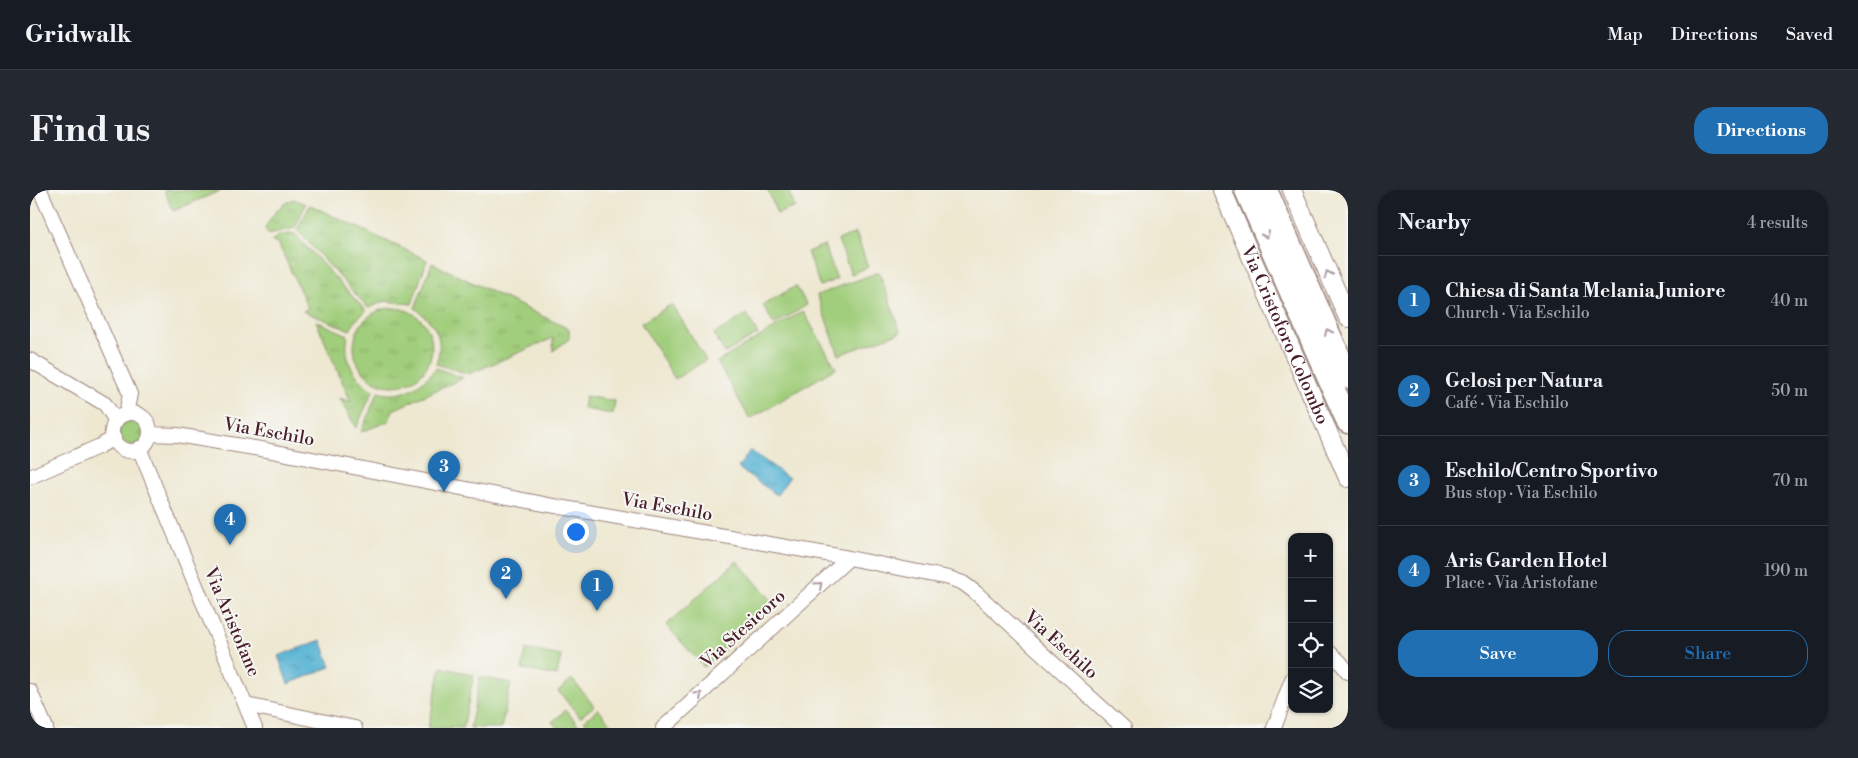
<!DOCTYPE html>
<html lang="en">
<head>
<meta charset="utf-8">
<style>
	body { margin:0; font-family:"Libre Bodoni",serif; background:#242831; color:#f1f3f6 }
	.controls { position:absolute; right:15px; bottom:15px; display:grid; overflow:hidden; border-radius:10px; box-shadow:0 1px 4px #0004 }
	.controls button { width:45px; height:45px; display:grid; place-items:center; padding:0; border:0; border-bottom:1px solid #363941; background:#171b24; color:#f1f3f6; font:25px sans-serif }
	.you { position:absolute; left:545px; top:341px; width:18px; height:18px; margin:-12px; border:4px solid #fff; border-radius:50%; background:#1a73e8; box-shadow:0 0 0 8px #1a73e833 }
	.badge { display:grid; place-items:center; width:32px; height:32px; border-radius:50%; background:#1f6fb2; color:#fff; font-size:16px; font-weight:700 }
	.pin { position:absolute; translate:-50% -41px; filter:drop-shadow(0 1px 2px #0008) }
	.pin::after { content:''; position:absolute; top:26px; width:18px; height:15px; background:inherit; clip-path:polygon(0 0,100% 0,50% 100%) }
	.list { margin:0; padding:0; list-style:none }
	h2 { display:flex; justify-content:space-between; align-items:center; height:65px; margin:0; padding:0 20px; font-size:21px }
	h2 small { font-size:16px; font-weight:400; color:#9ea1a6 }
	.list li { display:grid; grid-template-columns:32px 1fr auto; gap:15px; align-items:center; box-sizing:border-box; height:90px; padding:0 20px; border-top:1px solid #363941 }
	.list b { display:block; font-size:19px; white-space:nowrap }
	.list p { margin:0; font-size:16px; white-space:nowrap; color:#9ea1a6 }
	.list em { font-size:16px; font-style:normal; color:#9ea1a6 }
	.actions { display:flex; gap:10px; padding:15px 20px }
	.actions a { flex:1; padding:11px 0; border:1px solid #1f6fb2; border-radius:20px; text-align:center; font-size:18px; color:#1f6fb2 }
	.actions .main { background:#1f6fb2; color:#fff }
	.icon { flex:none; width:28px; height:28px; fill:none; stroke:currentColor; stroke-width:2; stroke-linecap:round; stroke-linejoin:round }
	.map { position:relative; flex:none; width:1318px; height:538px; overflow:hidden; border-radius:20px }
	header { display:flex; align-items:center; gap:30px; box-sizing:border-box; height:70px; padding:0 25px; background:#171b24; border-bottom:1px solid #363941 }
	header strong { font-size:24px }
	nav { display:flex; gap:28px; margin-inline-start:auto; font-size:18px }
	.intro { display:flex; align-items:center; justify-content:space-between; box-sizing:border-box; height:120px; padding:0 30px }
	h1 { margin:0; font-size:35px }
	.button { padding:12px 22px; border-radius:20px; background:#1f6fb2; color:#fff; font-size:18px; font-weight:700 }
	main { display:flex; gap:30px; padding:0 30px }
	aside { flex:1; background:#171b24; border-radius:20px; box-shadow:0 1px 4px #0004 }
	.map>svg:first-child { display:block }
	.grass { fill:url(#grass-tufts); stroke:#767654 }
	.park { fill:#a1ce7c; stroke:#767654 }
	.water { fill:url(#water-ripples); stroke:#506980 }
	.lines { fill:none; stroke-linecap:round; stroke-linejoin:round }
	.minor-casing { stroke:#9c847e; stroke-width:16 }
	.tertiary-casing { stroke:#9c847e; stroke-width:20 }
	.primary-casing { stroke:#9c847e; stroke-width:25 }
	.minor { stroke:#fff; stroke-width:14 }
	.tertiary { stroke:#fff; stroke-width:18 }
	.primary { stroke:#fff; stroke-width:22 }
	.oneway { stroke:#ae9aa0 }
	.labels { text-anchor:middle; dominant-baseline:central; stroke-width:4; stroke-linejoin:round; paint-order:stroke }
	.street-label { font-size:18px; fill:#4a1f2b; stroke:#f6f6f2 }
</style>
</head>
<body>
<header>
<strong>Gridwalk</strong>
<nav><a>Map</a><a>Directions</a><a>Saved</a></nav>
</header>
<div class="intro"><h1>Find us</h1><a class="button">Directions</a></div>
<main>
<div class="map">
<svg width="1318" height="538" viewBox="0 0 1318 538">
	<defs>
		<pattern id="grass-tufts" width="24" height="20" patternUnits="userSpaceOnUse" patternTransform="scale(1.25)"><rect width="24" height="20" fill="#a1ce7c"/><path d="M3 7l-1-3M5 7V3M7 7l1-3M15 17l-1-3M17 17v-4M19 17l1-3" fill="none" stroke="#8cb06b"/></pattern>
		<pattern id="water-ripples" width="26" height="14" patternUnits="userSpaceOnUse" patternTransform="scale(1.25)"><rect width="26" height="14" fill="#56b3d4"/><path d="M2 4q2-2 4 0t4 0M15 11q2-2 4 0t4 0" fill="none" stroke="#4991ac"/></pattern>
	</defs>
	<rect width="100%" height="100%" fill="#f6f6f2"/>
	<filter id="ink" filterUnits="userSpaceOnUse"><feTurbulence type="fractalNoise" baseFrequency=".02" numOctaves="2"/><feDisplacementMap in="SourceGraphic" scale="10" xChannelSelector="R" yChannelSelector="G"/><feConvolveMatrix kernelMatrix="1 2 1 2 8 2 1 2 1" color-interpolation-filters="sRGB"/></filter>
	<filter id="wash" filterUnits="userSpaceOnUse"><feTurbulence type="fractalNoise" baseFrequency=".0096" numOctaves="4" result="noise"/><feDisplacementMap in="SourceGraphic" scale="20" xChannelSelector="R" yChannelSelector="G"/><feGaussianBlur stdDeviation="1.12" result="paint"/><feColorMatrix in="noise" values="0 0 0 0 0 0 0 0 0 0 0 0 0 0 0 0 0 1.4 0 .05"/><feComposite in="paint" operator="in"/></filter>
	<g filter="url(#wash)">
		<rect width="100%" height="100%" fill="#eee8d1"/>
		<path class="grass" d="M 264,9 L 276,14 L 265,38 L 238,44 L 235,38 C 242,26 250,13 264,9 Z
			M 280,15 L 397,70 L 382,114 L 355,111 L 338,118 L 267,40 Z
			M 264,43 L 336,121 L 326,130 L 320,140 L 273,121 L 278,118 L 248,53 L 241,51 L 249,46 Z
			M 402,73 L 539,139 L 539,149 L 523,161 L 523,148 L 439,184 L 406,174 C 415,146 405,134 385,118 Z
			M324 157a39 39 0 1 1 78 0a39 39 0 1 1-78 0Z
			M 286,131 L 318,145 C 313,171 323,185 343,201 L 326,238 L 310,208 L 321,212 Z
			M 406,178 L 433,188 L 363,220 L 359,231 L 331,242 L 348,202 C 372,210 392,195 406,178 Z
			M 555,206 L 585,211 L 583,224 L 553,219 Z
			M89 242a13 13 0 1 1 26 0a13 13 0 1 1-26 0Z"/>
		<path class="park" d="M 134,0 L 192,0 L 143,21 Z
			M 738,0 L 758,0 L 765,17 L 747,24 Z
			M 826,43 L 838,77 L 821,84 L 808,50 Z
			M 794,55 L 807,89 L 790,96 L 777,62 Z
			M 849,82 L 871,142 L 809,165 L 787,105 Z
			M 766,96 L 777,115 L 744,135 L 733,115 Z
			M 642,114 L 676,170 L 645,189 L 611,133 Z
			M 773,121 L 806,178 L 720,229 L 687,172 Z
			M 717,124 L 728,144 L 695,163 L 684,144 Z
			M 707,371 L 745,414 L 674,477 L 636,435 Z
			M 496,459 L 531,466 L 527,486 L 492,479 Z
			M 411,477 L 444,485 L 433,538 L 398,538 Z
			M 450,487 L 481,493 L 471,538 L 440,538 Z
			M 542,489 L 564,516 L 550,527 L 528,501 Z
			M 568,519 L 584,538 L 561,538 L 554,531 Z
			M 536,520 L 551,538 L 527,538 L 522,532 Z"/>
		<path class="water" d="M 720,260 L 759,288 L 747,305 L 708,278 Z
			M 291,450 L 301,477 L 258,494 L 248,466 Z"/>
	</g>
	<g filter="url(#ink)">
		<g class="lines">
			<g class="minor-casing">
				<path id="minor" d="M 10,0 L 100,204 L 96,224
					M 0,170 L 75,214 L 86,231
					M82 242a19 19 0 1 1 38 0a19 19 0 1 1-38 0Z
					M 120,244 L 147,245 L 236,260 L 519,315 L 819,368 L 919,388 L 933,393 L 945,402 L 1094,538
					M 109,258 L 225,538
					M 0,287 L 70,256 L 84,248
					M 1299,462 L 1310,472 L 1318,482
					M 0,501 L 16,538
					M 216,515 L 325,538
					M 633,538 L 819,368
					M 1244,538 L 1262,489"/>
			</g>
			<g class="tertiary-casing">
				<g id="tertiary">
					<path id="s1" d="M 1192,0 L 1318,288"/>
					<path d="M 1262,0 L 1318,128"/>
				</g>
			</g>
			<g class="primary-casing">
				<path id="primary" d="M 1216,0 L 1318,232
					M 1236,0 L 1318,187"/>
			</g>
			<use href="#minor" class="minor"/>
			<use href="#tertiary" class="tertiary"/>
			<use href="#primary" class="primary"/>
		</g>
		<defs><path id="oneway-chevron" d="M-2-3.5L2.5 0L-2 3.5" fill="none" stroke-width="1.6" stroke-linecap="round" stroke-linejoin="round" transform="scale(1.25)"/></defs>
		<g class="oneway">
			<use href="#oneway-chevron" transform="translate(1236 45) rotate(66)"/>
			<use href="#oneway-chevron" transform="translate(1298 84) rotate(-114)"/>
			<use href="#oneway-chevron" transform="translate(1298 142) rotate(-114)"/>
			<use href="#oneway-chevron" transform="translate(789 395) rotate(-42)"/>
			<use href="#oneway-chevron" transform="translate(669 505) rotate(-43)"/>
		</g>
	</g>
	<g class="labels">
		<g class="street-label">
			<text stroke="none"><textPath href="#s1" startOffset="158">Via Cristoforo Colombo</textPath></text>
			<text transform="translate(239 242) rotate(10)">Via Eschilo</text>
			<text transform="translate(637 317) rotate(10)">Via Eschilo</text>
			<text transform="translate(202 432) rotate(67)">Via Aristofane</text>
			<text transform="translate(713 439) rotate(-42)">Via Stesicoro</text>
			<text transform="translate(1031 455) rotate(42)">Via Eschilo</text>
		</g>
	</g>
</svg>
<div class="controls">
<button>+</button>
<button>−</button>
<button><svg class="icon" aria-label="locate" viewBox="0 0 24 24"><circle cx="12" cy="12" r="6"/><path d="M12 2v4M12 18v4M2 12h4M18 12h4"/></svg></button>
<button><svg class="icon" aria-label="layers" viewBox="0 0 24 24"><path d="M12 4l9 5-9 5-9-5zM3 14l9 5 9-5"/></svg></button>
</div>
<div class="you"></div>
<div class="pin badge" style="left:567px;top:421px">1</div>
<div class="pin badge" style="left:476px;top:409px">2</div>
<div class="pin badge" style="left:414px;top:302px">3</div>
<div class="pin badge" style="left:200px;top:355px">4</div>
</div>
<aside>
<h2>Nearby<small>4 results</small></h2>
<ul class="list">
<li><span class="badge">1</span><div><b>Chiesa di Santa Melania Juniore</b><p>Church · Via Eschilo</p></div><em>40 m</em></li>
<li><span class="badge">2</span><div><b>Gelosi per Natura</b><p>Café · Via Eschilo</p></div><em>50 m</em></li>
<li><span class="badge">3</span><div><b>Eschilo/Centro Sportivo</b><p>Bus stop · Via Eschilo</p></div><em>70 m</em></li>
<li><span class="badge">4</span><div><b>Aris Garden Hotel</b><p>Place · Via Aristofane</p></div><em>190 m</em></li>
</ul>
<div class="actions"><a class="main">Save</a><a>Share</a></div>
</aside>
</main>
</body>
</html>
